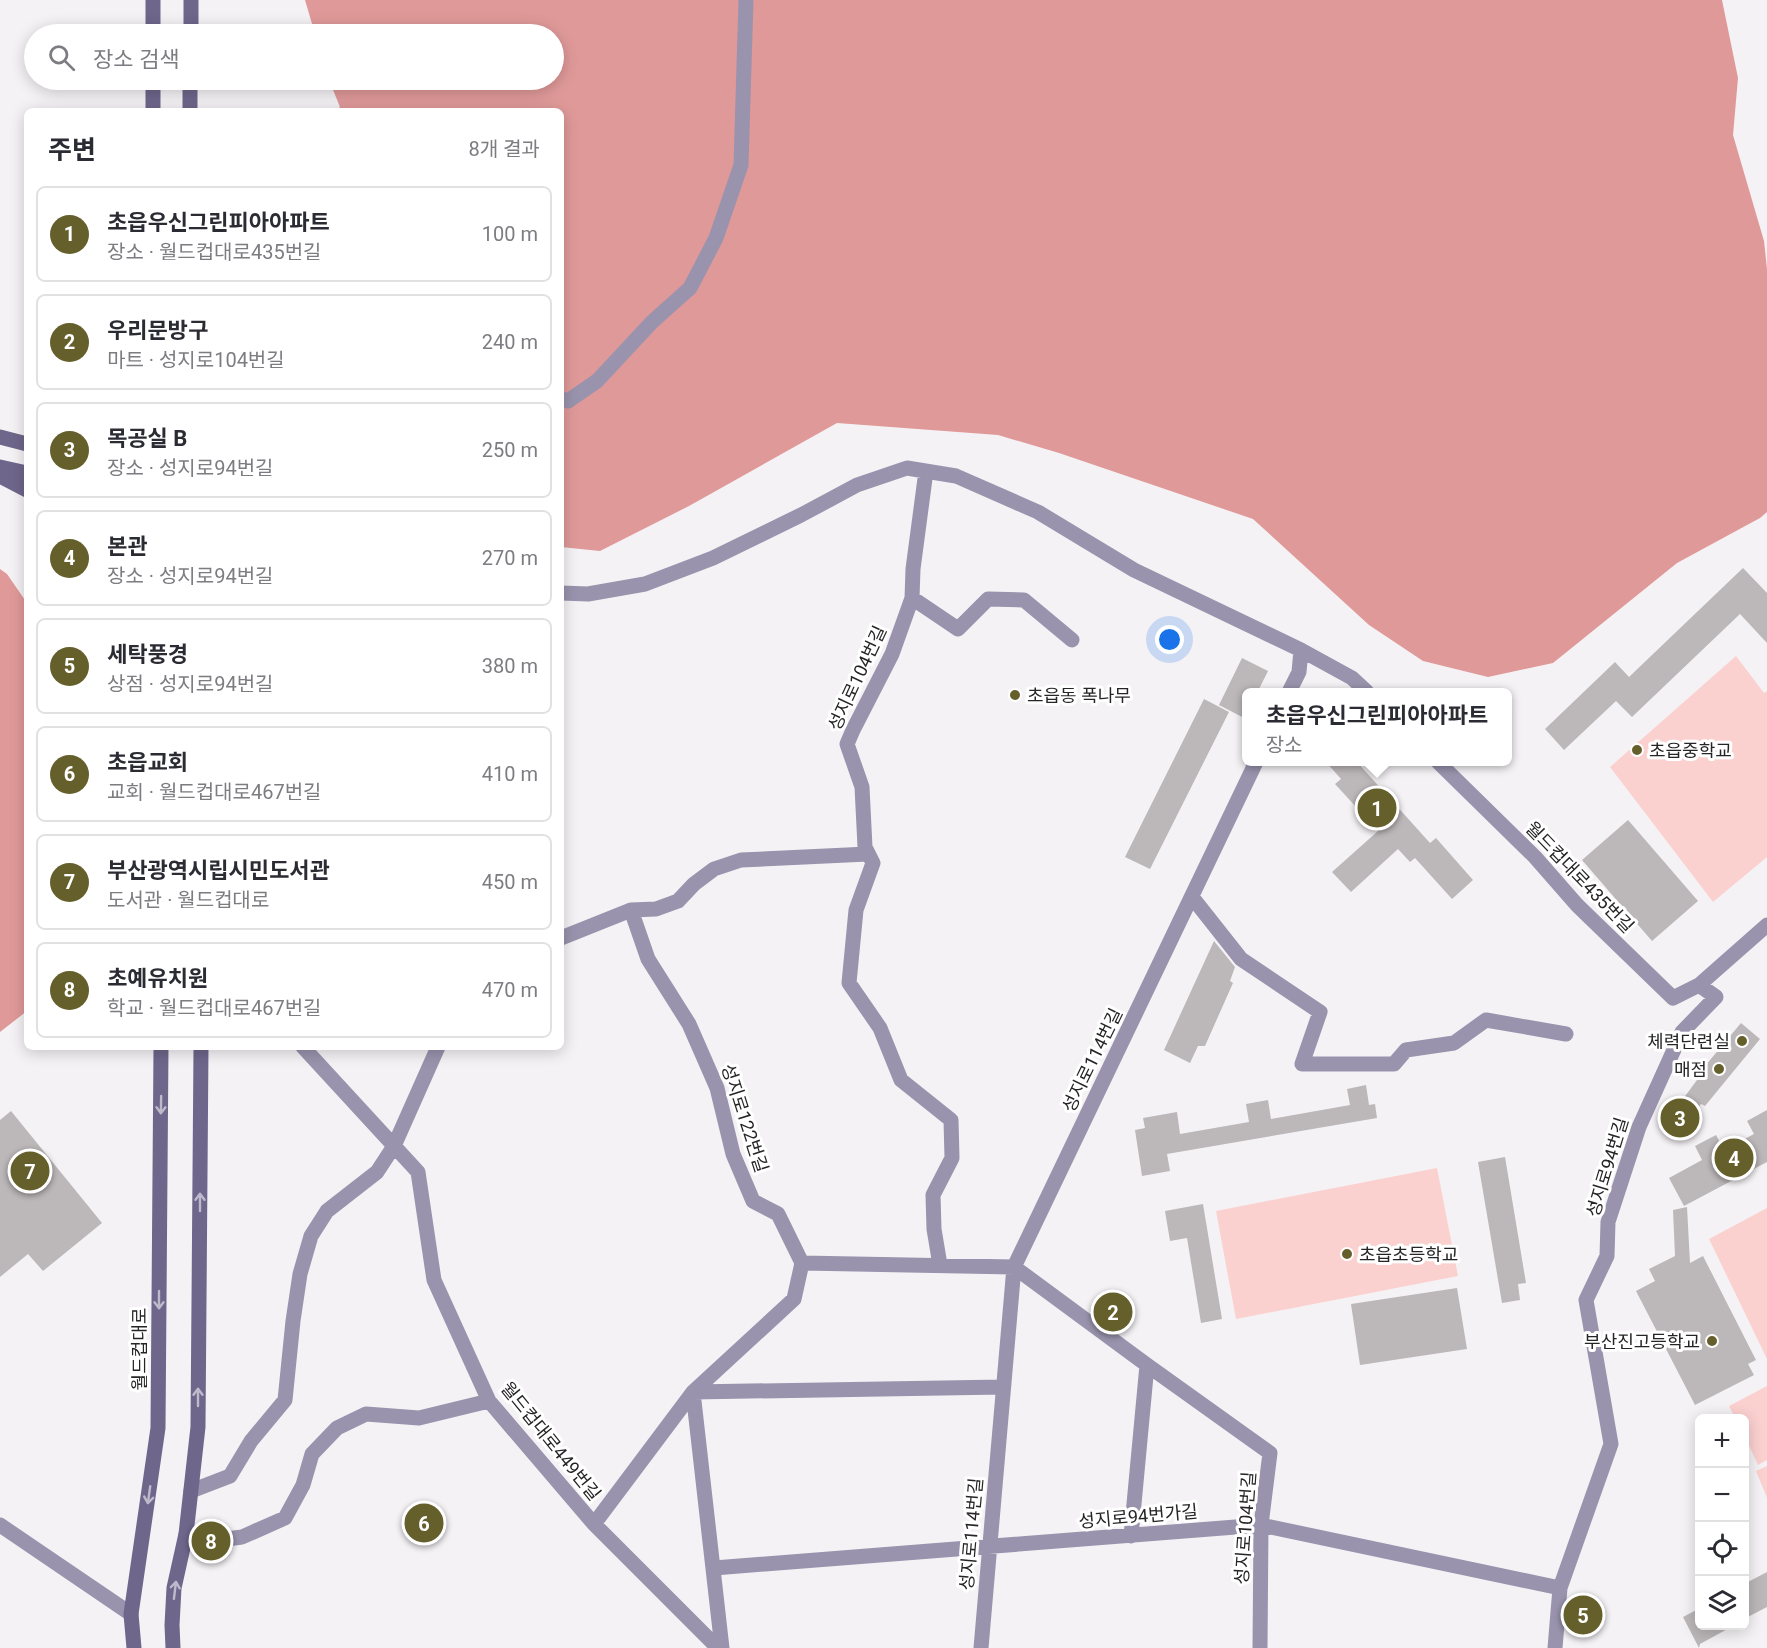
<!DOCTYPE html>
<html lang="ko">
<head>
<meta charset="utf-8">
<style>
	body { margin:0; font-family:Roboto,"Noto Sans KR",sans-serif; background:#f2f2f3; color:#2b2b33 }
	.controls { position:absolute; right:18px; bottom:18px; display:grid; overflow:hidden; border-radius:9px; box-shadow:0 3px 15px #0003 }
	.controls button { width:54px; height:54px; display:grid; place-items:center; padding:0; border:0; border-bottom:2px solid #e1e1e2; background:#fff; color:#2b2b33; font:30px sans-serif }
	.you { position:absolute; left:1170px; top:640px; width:21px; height:21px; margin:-15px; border:4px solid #fff; border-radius:50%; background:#1a73e8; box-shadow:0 0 0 9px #1a73e833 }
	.badge { display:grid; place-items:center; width:39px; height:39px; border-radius:50%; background:#655f2c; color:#fff; font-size:20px; font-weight:700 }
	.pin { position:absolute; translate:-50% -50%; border:3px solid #fff; box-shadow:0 2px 6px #0006 }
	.popup { position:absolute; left:1242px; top:688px; width:270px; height:78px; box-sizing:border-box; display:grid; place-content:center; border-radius:9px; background:#fff; filter:drop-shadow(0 2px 4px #0005); font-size:20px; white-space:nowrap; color:#7c7c81 }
	.popup b { font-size:22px; color:#2b2b33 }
	.popup::after { content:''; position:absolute; left:50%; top:100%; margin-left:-12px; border:12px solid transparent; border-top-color:#fff }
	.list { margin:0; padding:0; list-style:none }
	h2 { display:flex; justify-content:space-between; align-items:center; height:78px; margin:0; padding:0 24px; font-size:26px }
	h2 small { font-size:20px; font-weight:400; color:#7c7c81 }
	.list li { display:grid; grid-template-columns:39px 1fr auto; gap:18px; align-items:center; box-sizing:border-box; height:96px; margin:0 12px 12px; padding:0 12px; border:2px solid #e1e1e2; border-radius:9px }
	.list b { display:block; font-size:22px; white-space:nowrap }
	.list p { margin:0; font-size:20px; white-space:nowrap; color:#7c7c81 }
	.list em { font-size:20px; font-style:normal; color:#7c7c81 }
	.icon { flex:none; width:33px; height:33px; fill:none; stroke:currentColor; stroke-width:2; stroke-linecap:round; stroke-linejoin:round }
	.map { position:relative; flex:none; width:1767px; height:1648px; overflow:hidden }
	.search { position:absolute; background:#fff; box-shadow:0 3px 15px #0003; left:24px; top:24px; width:540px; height:66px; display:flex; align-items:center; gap:15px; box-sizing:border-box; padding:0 21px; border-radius:33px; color:#7c7c81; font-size:22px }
	.panel { position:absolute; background:#fff; box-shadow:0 3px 15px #0003; left:24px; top:108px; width:540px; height:942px; border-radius:9px }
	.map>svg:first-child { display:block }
	.green { fill:#fbd1d0 }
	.forest { fill:#e09999 }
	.building { fill:#bcb7b9 }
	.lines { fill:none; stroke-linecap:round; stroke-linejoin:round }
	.minor { stroke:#9993ad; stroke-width:15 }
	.secondary { stroke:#6f668b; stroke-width:15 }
	.oneway { stroke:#bebacb }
	.poi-dot { fill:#655f2c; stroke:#fff; stroke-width:2 }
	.labels { text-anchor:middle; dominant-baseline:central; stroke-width:6; stroke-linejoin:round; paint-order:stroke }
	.street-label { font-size:18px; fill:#262526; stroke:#fff }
	.poi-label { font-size:18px; fill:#262526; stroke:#fff; text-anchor:start }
</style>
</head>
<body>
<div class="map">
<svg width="1767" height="1648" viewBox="0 0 1767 1648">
	<rect width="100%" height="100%" fill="#f5f2f5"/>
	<path class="green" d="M 1736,656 L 1764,693 L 1767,691 L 1767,857 L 1713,902 L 1610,767 Z
		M 1437,1168 L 1458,1276 L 1236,1319 L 1216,1211 Z
		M 1767,1208 L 1767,1359 L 1709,1239 Z
		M 1767,1386 L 1767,1460 L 1758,1465 L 1745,1437 L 1744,1418 L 1735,1418 L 1729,1406 Z
		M 1767,1466 L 1767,1498 L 1756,1471 Z"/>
	<path class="forest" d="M 305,0 L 1722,0 L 1738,78 L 1733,135 L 1764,241 L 1767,269 L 1767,512 L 1760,518 L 1677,563 L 1553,663 L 1488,677 L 1423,661 L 1369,625 L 1253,519 L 1059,453 L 998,435 L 837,423 L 689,506 L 600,551 L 561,547 L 561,111 L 335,111 L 340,107 L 329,80 L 554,80 L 554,34 L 315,34 Z
		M 0,569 L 7,574 L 27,603 L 27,1011 L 0,1032 Z"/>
	<path class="building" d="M 1743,568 L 1767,593 L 1767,643 L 1740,614 L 1632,717 L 1616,701 L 1564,750 L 1545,729 L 1615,662 L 1629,677 Z
		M 1242,658 L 1268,671 L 1257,693 L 1246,693 L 1246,719 L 1219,705 Z
		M 1204,699 L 1229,712 L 1150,869 L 1125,857 Z
		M 1326,762 L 1357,762 L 1430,843 L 1436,838 L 1473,880 L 1452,899 L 1415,858 L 1410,862 L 1398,849 L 1351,892 L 1332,872 L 1378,831 L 1335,784 L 1341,779 Z
		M 1628,820 L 1698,901 L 1652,941 L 1582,860 Z
		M 1214,941 L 1235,967 L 1230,981 L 1233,983 L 1205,1046 L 1198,1046 L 1190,1063 L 1164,1050 Z
		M 1741,1023 L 1760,1039 L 1705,1106 L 1701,1104 L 1679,1133 L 1666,1122 L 1697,1080 L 1695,1078 Z
		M 1366,1085 L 1369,1105 L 1375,1104 L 1377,1118 L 1167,1154 L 1170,1171 L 1142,1176 L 1135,1130 L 1145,1128 L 1143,1118 L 1177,1112 L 1180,1134 L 1249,1122 L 1246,1104 L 1268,1100 L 1271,1119 L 1350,1105 L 1347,1089 Z
		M 1767,1110 L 1767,1162 L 1684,1206 L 1669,1178 L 1702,1160 L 1695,1146 L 1716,1135 L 1724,1150 L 1754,1134 L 1747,1121 Z
		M 11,1111 L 102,1223 L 43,1271 L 28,1254 L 0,1277 L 0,1120 Z
		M 1505,1157 L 1526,1283 L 1518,1284 L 1520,1300 L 1502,1303 L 1478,1162 Z
		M 1203,1204 L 1222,1319 L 1201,1323 L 1187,1238 L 1170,1241 L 1165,1211 Z
		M 1687,1207 L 1690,1263 L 1703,1256 L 1756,1360 L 1748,1364 L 1754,1375 L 1695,1405 L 1636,1291 L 1655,1281 L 1649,1269 L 1675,1256 L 1673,1210 Z
		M 1457,1288 L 1467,1349 L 1360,1365 L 1351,1304 Z
		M 1767,1572 L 1767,1607 L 1744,1619 L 1744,1584 Z
		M 1700,1608 L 1700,1626 L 1733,1626 L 1700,1644 L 1699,1648 L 1683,1617 Z"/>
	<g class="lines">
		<path class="minor" d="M 561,399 L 568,401 L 597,381 L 652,322 L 690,288 L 716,238 L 741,165 L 746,0
			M 926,471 L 913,569 L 912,598 L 892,654 L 853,730 L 847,744 L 862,787 L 865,847 L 873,863 L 856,910 L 849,983 L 880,1028 L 901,1080 L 951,1120 L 952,1158 L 933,1195 L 934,1229 L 940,1265
			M 561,593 L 588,594 L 645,584 L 713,558 L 801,515 L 857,485 L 907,468 L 956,476 L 1038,512 L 1134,570 L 1301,650 L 1352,678 L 1367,692
			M 912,598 L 958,629 L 988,599 L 1024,600 L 1072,640
			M 1289,692 L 1299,672 L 1301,650
			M 1438,762 L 1535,857 L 1577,905 L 1673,998 L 1699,985 L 1767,925
			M 1192,897 L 1241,959 L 1320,1012 L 1302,1064 L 1394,1064 L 1406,1050 L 1454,1043 L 1486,1020 L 1566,1034
			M 561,938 L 631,910 L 656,909 L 678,901 L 694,884 L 714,869 L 741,860 L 868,854
			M 303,1047 L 418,1172 L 434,1280 L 489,1401 L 594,1524 L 718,1648
			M 802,1263 L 1014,1267 L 1147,1365 L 1270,1453 L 1261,1525 L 1260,1648
			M 693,1392 L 1003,1387
			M 693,1392 L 722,1648
			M 191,1491 L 230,1476 L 251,1441 L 285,1400 L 293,1321 L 300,1274 L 311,1236 L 327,1211 L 377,1172 L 394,1146 L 438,1047
			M 594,1524 L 693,1392 L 794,1299 L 802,1263 L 778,1214 L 753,1201 L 733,1154 L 717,1088 L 689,1024 L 648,959 L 631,910
			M 0,1525 L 131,1614
			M 186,1534 L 211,1541 L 242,1537 L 285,1518 L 303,1485 L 312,1454 L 337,1428 L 366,1414 L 419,1418 L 489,1401
			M 1131,1536 L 1147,1365
			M 714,1568 L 1261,1525 L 1560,1588
			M 981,1648 L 1014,1267 L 1256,762
			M 1555,1648 L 1560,1588 L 1611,1444 L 1586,1300 L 1607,1256 L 1608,1222 L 1639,1127 L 1682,1032 L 1716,997 L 1699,985"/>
		<path class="secondary" d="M 153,0 L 153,34
			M 191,34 L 191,0
			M 153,80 L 153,111
			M 190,111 L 190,80
			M 0,437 L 27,444
			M 0,467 L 27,473
			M 0,476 L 27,490
			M 134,1648 L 131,1614 L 158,1428 L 161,1047
			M 173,1648 L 172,1625 L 174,1588 L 186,1534 L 198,1427 L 201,1047"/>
	</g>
	<defs><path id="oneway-shaft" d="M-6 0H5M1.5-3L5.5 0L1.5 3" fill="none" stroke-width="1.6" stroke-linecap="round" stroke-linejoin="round" transform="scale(1.5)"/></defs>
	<g class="oneway">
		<use href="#oneway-shaft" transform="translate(161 1105) rotate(91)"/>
		<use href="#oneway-shaft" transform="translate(200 1202) rotate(-90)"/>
		<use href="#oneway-shaft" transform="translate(159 1300) rotate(90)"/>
		<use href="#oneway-shaft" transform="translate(198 1397) rotate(-90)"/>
		<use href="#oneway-shaft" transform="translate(149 1495) rotate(98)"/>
		<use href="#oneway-shaft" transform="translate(175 1590) rotate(-83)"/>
	</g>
	<g class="poi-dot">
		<circle cx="1015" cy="695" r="6"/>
		<circle cx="1637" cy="750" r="6"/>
		<circle cx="1742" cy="1041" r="6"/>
		<circle cx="1719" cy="1069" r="6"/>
		<circle cx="1347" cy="1254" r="6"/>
		<circle cx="1712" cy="1341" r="6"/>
	</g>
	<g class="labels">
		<g class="street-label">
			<text transform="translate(857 678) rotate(-65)">성지로104번길</text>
			<text transform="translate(1580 877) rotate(46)">월드컵대로435번길</text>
			<text transform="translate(1092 1060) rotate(-64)">성지로114번길</text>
			<text transform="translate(745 1118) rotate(72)">성지로122번길</text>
			<text transform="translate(1607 1167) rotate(-73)">성지로94번길</text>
			<text transform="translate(139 1349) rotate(-90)">월드컵대로</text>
			<text transform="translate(551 1441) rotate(51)">월드컵대로449번길</text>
			<text transform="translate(1138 1516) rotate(-5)">성지로94번가길</text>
			<text transform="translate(1245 1528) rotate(-86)">성지로104번길</text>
			<text transform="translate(971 1534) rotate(-85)">성지로114번길</text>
		</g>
		<g class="poi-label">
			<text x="1027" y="695">초읍동 폭나무</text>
			<text x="1649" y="750">초읍중학교</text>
			<text x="1730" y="1041" text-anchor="end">체력단련실</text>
			<text x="1707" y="1069" text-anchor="end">매점</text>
			<text x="1359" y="1254">초읍초등학교</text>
			<text x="1700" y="1341" text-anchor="end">부산진고등학교</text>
		</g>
	</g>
</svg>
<div class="controls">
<button>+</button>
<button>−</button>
<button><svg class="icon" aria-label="locate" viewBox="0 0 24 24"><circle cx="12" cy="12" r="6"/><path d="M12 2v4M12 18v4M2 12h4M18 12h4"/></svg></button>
<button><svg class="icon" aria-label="layers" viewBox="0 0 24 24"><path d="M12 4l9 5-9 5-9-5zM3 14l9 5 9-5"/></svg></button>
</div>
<div class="you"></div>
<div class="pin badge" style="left:1377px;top:808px">1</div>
<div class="popup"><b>초읍우신그린피아아파트</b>장소</div>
<div class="pin badge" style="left:1113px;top:1312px">2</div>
<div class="pin badge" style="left:1680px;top:1118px">3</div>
<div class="pin badge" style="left:1734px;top:1158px">4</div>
<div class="pin badge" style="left:1583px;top:1615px">5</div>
<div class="pin badge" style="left:424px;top:1523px">6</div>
<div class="pin badge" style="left:30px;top:1171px">7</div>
<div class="pin badge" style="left:211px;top:1541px">8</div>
<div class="search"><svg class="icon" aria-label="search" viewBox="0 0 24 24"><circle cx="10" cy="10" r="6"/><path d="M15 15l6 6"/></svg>장소 검색</div>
<section class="panel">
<h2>주변<small>8개 결과</small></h2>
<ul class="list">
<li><span class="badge">1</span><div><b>초읍우신그린피아아파트</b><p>장소 · 월드컵대로435번길</p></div><em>100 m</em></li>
<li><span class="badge">2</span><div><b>우리문방구</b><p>마트 · 성지로104번길</p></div><em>240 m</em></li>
<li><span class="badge">3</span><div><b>목공실 B</b><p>장소 · 성지로94번길</p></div><em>250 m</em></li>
<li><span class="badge">4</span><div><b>본관</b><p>장소 · 성지로94번길</p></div><em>270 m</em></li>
<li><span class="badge">5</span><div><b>세탁풍경</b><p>상점 · 성지로94번길</p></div><em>380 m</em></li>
<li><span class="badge">6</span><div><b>초읍교회</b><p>교회 · 월드컵대로467번길</p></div><em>410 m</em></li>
<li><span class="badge">7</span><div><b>부산광역시립시민도서관</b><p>도서관 · 월드컵대로</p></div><em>450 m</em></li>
<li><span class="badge">8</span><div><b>초예유치원</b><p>학교 · 월드컵대로467번길</p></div><em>470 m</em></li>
</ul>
</section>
</div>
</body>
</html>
